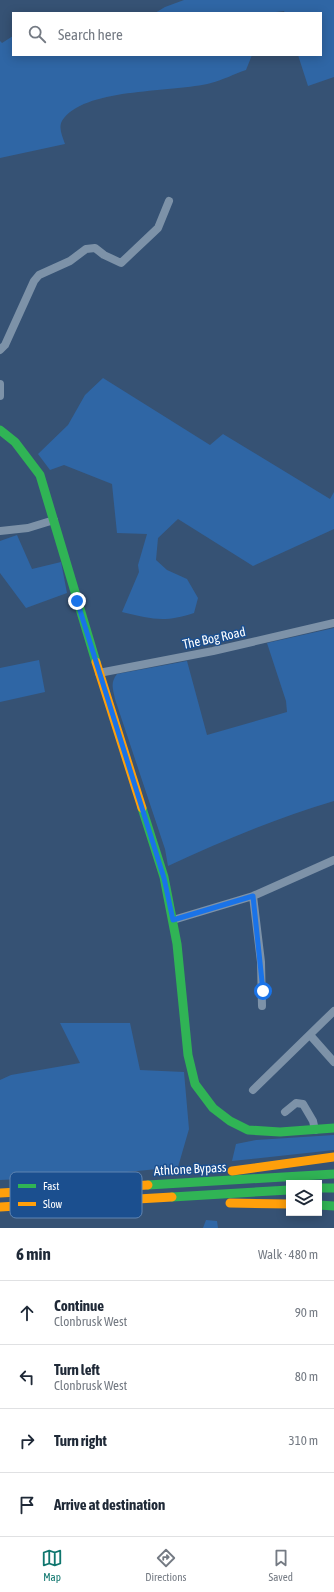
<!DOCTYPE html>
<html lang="en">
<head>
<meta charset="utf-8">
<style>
	body { margin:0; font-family:"Asap Condensed",sans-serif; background:#f6f6f7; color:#1f2937 }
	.controls { position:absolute; right:12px; bottom:12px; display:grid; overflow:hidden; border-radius:0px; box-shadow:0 2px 10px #0003 }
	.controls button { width:36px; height:36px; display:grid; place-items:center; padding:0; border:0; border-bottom:1px solid #e0e1e3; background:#fff; color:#1f2937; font:20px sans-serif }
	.stop { position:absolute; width:12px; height:12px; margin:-9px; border:3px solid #1a73e8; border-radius:50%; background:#fff }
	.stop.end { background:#1a73e8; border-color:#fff; box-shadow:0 1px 4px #0008 }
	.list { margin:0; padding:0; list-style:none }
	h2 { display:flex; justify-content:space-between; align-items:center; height:52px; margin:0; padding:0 16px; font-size:17px }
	h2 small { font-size:13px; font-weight:400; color:#747a83 }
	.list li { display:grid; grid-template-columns:26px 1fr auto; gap:12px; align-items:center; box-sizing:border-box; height:64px; padding:0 16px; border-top:1px solid #e0e1e3 }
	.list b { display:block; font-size:15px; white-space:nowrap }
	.list p { margin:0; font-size:13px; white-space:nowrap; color:#747a83 }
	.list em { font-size:13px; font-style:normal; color:#747a83 }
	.icon { flex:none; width:22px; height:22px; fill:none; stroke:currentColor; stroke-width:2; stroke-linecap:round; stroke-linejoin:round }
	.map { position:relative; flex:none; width:334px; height:1228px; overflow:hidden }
	.search { position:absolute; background:#fff; box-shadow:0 2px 10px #0003; left:12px; right:12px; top:12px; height:44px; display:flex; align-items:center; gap:10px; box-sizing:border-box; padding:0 14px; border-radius:0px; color:#747a83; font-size:15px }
	.sheet { height:308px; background:#fff }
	nav { display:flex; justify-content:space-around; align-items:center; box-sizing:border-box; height:56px; border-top:1px solid #e0e1e3; background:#fff; font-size:11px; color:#747a83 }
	nav a { display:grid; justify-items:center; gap:2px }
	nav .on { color:#0f766e }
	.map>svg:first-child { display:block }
	.green { fill:#2f66a5 }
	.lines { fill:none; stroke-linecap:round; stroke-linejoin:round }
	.street { stroke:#7d92a8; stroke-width:8 }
	.fast { stroke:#30b455; stroke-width:9 }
	.slow { stroke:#ff9f0a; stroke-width:9 }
	.route { stroke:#1a73e8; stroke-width:5 }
	.labels { text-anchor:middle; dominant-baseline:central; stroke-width:3; stroke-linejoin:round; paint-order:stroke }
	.street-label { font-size:13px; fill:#fff; stroke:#1b4f8f }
	.key { fill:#1b4f8f; stroke:#5f84b1; stroke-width:1 }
	.key-label { font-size:11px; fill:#fff }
</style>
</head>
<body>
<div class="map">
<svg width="334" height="1228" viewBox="0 0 334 1228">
	<rect width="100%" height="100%" fill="#365274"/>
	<path class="green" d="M 184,0 L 334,0 L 334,77 L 308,86 L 298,55 L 321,55 L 321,13 L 285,13 L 284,11 L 268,13 L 155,13 L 165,7 Z
		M 13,36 L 13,55 L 252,55 L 246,70 C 234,74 223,80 211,83 C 173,93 90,87 64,118 C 57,126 62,135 65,144 L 0,158 L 0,41 L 2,43 Z
		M 103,378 L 210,445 L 223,434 L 330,499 L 334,492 L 334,529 L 253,566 L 178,519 L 158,538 L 156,560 L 167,570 L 187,579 L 198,598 L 194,613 C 164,623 152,619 122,612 L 139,572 L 138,565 L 147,534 L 117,533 L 112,484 L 64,465 L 50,470 L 38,454 L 68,425 L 85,395 Z
		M 17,535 L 32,569 L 61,562 L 67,593 L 26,608 L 0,573 L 0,541 Z
		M 334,628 L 334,801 C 277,818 222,841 168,866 L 165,849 L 115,699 C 113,689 110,683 117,674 L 187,661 L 207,735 L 287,712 L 286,701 L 267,643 Z
		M 39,660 L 45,692 L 0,702 L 0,668 Z
		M 60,1023 L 130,1023 L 140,1070 L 184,1072 L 189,1129 L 178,1167 L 96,1175 L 0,1180 L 0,1080 L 11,1075 L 80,1063 Z
		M 334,1135 L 334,1150 L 232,1161 L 236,1144 L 256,1140 Z
		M 206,1220 L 217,1221 L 218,1228 L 203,1228 Z"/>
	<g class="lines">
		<path class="street" d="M 0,350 L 5,345 L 34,281 L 39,275 L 70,261 L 86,249 L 95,248 L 104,255 L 121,263 L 158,228 L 169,201
			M 0,384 L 0,396
			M 0,531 L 28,528 L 54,520
			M 99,673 L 213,651 L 334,623
			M 253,896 L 261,962 L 262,1006
			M 173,920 L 253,896 L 334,860
			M 310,1035 L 334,1062
			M 253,1090 L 334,1011
			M 285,1112 L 296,1103 L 303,1104 L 313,1121 L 315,1130"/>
		<path class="fast" d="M 0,430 L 15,442 L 40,475 L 96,662
			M 142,808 L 164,877 L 177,944 L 188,1055 L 195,1084 L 213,1108 L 230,1121 L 248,1130 L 280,1132 L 334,1128
			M 148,1185 L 334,1174
			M 319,1188 L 334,1188
			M 172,1197 L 289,1190
			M 319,1205 L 334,1206"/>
		<path class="slow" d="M 96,662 L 142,808
			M 232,1171 L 334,1157
			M 0,1193 L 148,1185
			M 230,1203 L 289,1204
			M 0,1207 L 172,1197"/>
	</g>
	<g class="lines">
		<path class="route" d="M 77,601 L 164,878 L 173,920 L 253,896 L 263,991"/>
	</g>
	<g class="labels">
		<g class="street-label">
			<text transform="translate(214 638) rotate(-12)">The Bog Road</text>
			<text transform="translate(190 1169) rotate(-3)">Athlone Bypass</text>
		</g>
	</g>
	<rect x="10" y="1172" width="132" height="46" rx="6" class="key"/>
	<rect x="18" y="1184" width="18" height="4" fill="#30b455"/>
	<rect x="18" y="1202" width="18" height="4" fill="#ff9f0a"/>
	<g class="key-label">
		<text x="43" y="1190">Fast</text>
		<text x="43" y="1208">Slow</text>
	</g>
</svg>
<div class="controls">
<button><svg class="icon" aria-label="layers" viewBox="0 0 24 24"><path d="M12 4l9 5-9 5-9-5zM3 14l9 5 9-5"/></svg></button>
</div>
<div class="stop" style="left:263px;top:991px"></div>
<div class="stop end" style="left:77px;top:601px"></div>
<div class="search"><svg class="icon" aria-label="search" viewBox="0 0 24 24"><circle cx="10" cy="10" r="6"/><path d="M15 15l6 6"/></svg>Search here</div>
</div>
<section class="sheet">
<h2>6 min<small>Walk · 480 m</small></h2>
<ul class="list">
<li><svg class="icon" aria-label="ahead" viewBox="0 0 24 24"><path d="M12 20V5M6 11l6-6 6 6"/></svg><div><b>Continue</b><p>Clonbrusk West</p></div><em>90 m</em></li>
<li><svg class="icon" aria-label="left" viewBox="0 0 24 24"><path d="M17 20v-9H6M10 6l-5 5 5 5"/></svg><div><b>Turn left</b><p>Clonbrusk West</p></div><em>80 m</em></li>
<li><svg class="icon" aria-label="right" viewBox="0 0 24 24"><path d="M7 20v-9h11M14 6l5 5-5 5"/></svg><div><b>Turn right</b></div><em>310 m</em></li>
<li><svg class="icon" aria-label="arrive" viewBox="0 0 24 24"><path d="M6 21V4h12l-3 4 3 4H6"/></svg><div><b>Arrive at destination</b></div></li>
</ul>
</section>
<nav>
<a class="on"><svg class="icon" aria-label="map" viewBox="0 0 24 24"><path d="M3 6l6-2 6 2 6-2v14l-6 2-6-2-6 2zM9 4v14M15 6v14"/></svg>Map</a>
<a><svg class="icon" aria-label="directions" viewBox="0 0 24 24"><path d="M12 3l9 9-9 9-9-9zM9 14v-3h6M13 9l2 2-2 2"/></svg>Directions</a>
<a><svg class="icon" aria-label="saved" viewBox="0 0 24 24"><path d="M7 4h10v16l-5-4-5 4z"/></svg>Saved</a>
</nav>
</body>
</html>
